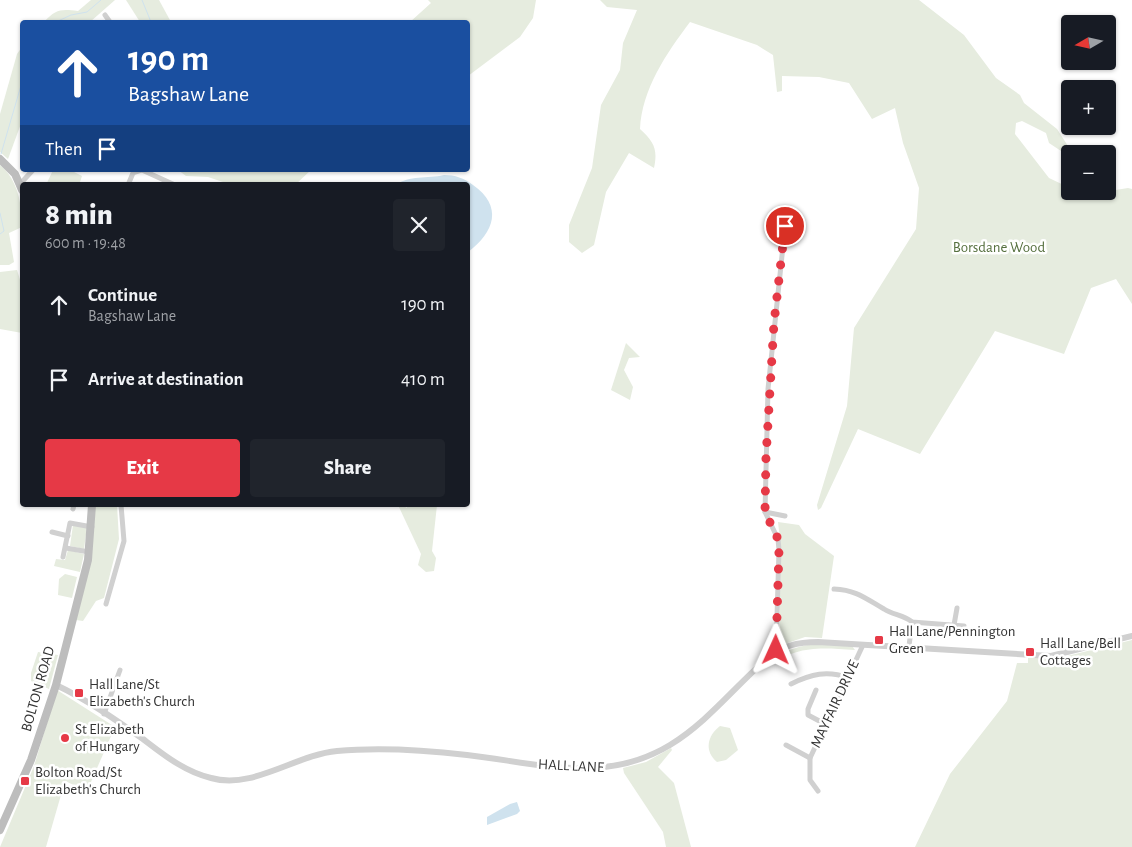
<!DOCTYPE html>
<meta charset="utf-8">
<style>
body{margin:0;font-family:"Alegreya Sans",sans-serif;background:#20242c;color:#f1f3f6;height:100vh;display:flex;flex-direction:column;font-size:19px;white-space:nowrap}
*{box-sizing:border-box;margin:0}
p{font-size:16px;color:#9ea1a6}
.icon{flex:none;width:28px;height:28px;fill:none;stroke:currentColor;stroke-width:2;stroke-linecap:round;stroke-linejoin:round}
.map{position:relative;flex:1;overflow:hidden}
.sheet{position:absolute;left:20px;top:182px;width:450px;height:325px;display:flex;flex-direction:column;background:#171b24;border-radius:5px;box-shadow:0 1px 4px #0004}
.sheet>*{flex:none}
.banner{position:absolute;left:20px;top:20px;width:450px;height:152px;border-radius:5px;box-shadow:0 1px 4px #0004;background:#1a4fa0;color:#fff;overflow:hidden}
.needle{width:32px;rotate:261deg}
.tools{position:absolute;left:1061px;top:15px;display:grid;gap:10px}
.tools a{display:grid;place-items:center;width:55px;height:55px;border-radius:5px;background:#171b24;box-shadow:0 1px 4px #0004;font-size:25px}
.pin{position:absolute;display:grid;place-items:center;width:42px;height:42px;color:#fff;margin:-21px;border:2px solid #fff;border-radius:50%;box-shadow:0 1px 5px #0007}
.me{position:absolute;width:55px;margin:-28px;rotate:1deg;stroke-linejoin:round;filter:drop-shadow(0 0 4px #0008)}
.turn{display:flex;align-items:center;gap:18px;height:105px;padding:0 25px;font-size:22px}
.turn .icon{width:65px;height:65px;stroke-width:2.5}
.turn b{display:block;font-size:35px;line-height:42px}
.then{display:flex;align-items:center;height:48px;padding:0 25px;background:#0003;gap:10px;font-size:19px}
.round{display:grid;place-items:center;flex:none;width:52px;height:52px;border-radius:5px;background:#20242c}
.head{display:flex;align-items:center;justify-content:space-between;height:85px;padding:0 25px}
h1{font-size:30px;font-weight:800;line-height:38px}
.primary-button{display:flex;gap:10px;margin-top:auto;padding:10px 25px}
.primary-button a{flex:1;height:58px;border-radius:5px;background:#e63946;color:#fff;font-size:20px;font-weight:800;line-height:58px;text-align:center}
.primary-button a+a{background:#20242c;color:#f1f3f6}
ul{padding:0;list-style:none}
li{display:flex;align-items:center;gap:15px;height:75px;padding:0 25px}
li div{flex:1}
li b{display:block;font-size:19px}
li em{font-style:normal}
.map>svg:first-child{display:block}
.green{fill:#e6ecdf}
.water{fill:#cfe2ee}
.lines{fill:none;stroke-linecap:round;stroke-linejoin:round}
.stream{stroke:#cfe2ee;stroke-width:1}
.minor{stroke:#d0d0d0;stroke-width:5}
.tertiary{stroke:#d0d0d0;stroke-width:6}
.secondary{stroke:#bdbdbd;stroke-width:8}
.route{stroke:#e63946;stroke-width:9;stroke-dasharray:0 16.2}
.poi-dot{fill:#e63946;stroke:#fff;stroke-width:2}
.labels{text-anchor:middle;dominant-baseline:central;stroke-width:5;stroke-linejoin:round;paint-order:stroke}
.park-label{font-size:15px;fill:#56703f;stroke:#fff}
.poi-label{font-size:15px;fill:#333;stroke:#fff;text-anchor:start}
.street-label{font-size:15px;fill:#333;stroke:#fff}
</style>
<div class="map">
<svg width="1132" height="847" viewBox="0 0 1132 847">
<rect width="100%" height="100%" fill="#fff"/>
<g class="green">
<path d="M 91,0 L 115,0 L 90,22 L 44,22 C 56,9 61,9 78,11 Z"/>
<path d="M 126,0 L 159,0 L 171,22 L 140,22 Z"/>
<path d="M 428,0 L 536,0 L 533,18 L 520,37 L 468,76 L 468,22 L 410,22 L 431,3 Z"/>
<path d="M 600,0 L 919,0 L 964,35 L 996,78 L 1020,95 L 1024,103 L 1057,129 L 1068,146 L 1061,151 L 1049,143 L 1046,133 L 1022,121 L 1016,123 L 1015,134 L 1049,178 L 1070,188 L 1070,191 L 1085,195 L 1128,188 L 1132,189 L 1132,304 L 1116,279 L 1091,288 L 1064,354 L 995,331 L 920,454 L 858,429 L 821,508 L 818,510 L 817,505 L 847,406 L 854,328 L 916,229 L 919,188 L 903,143 L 895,108 L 872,119 L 849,83 L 819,77 L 782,76 L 782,91 L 777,92 L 773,55 L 757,45 L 690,22 C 666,54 642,89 640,129 C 654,142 658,149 654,168 L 629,153 L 606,192 L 594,245 L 582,253 L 569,242 L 569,225 L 592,168 L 601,105 L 620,70 L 623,43 L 637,10 L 607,7 Z"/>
<path d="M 22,47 L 22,121 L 8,159 L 0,152 L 0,114 L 17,54 Z"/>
<path d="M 0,165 C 18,180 22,204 22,227 L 9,233 L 14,262 L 9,265 L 0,265 Z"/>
<path d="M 53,170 L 70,170 L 82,176 L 79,185 L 46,185 Z"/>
<path d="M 178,170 L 311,170 L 295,185 L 232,185 L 208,177 L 186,176 Z"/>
<path d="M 17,270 L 22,286 L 22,333 L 0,329 L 0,272 Z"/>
<path d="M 626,343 L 640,357 L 629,358 L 624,370 L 633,387 L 630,400 L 611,390 Z"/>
<path d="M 94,505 L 117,505 L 119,539 L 104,598 L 96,601 L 83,621 L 76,620 L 92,553 Z"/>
<path d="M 398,505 L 405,505 L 406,508 L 410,505 L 437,505 L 432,551 L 436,558 L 434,571 L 426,572 L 418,565 L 421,554 Z"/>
<path d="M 778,522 L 799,525 L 805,534 L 834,556 L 822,638 L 805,637 L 779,646 L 781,549 Z"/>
<path d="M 73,525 L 87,527 L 84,549 L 70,546 Z"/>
<path d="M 68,550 L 84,554 L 80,572 L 54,566 L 56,559 L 65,560 Z"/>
<path d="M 65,574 L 77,577 L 72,598 L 58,595 L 59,579 Z"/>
<path d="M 1132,640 L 1132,847 L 915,847 L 950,774 L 1007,701 L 1017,663 L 1028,663 L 1028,658 L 1059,658 Z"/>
<path d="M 814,644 L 852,646 L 855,650 C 815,647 798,646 764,668 L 761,665 C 779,653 793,647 814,644 Z"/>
<path d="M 38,652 L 58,655 L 49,689 L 31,681 L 31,673 Z"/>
<path d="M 57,690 L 115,727 L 87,791 L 65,781 L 46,847 L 0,847 L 34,766 Z"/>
<path d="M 720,726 L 730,728 L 738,750 L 726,760 L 717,762 C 704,751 707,736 720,726 Z"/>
<path d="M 671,748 L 672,750 L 658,767 L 674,783 L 691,847 L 666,847 L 663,832 L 624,773 L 623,768 L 646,762 Z"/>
</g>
<g class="water">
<path d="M 444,175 C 455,175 464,178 473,185 C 503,206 495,232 468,252 L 468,185 L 396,185 C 409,175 427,179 444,175 Z"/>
<path d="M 517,802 L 520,811 L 517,814 L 487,825 L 487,817 L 510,804 Z"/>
</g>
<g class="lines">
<g class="stream">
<path d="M 142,0 L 151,22"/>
<path d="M 56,22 L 71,15 L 87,12 L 101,0"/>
<path d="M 1,154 L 22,82"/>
<path d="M 0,213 L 4,231 L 0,234"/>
</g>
<g class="minor">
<path d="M 105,15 L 110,22"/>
<path d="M 142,170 L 175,185"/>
<path d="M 20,184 L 33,170"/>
<path d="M 128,185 L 133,173 L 142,170"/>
<path d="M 73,509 L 74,505"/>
<path d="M 765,512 L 785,516"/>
<path d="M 52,532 L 68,536"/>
<path d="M 66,548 L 89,552"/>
<path d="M 63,557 L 70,523 L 92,527"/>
<path d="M 834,589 C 856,590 865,598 884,609 C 893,615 904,615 912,622 L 964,626"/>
<path d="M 106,604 L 124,541 L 121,505"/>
<path d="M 954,625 L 957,608"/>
<path d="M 909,646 L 912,622"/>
<path d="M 776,650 L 779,550 L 778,539 L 765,512 L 768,389 L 785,227"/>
<path d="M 791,684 C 811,674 827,670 849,678"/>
<path d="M 816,690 L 808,709 L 808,715 L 825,724"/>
<path d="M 104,714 L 120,670"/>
<path d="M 786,745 L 810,758"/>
<path d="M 818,791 L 810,780 L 810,758 L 863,645"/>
</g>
<path class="tertiary" d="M 56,685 C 86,699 116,720 143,739 C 164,755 185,772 211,778 C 253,790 295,755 337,751 C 379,747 425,750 467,755 C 538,763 604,785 670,745 C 708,722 736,685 770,656 C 783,645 802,642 818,642 L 1051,656 L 1132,636"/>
<g class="secondary">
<path d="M 0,159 L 15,174 L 22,190"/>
<path d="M 0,830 L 31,760 L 56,685 L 88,560 L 92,505"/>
</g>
</g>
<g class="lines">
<path class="route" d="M 776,650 L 779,550 L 778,539 L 765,512 L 766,457 L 774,323 L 785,226"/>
</g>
<g class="poi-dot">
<rect x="874" y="635" width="10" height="10" rx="2.5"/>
<rect x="1025" y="647" width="10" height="10" rx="2.5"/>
<rect x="74" y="688" width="10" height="10" rx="2.5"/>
<circle cx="65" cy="738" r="5"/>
<rect x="20" y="776" width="10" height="10" rx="2.5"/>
</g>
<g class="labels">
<g class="park-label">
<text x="999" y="247">Borsdane Wood</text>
</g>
<g class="poi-label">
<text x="889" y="631">Hall Lane/Pennington<tspan x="889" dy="17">Green</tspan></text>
<text x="1040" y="643">Hall Lane/Bell<tspan x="1040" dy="17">Cottages</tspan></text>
<text x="89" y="684">Hall Lane/St<tspan x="89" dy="17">Elizabeth's Church</tspan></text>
<text x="75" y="729">St Elizabeth<tspan x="75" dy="17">of Hungary</tspan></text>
<text x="35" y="772">Bolton Road/St<tspan x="35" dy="17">Elizabeth's Church</tspan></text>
</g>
<g class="street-label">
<text transform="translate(38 689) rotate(-74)">BOLTON ROAD</text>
<text transform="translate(835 704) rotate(-65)">MAYFAIR DRIVE</text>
<text transform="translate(571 766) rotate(3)">HALL LANE</text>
</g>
</g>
</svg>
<div class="tools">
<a><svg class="needle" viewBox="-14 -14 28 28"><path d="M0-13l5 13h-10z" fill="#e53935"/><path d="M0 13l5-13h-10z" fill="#9ea1a6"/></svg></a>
<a>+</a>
<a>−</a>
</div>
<div class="pin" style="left:785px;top:226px;background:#d93025"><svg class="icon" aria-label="arrive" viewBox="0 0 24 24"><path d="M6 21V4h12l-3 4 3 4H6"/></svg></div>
<svg class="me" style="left:776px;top:650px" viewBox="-20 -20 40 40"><path d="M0-17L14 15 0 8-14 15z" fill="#e63946" stroke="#fff" stroke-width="4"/></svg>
<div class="banner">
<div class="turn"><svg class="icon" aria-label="ahead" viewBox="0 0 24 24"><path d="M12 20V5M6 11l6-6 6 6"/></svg><div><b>190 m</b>Bagshaw Lane</div></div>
<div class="then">Then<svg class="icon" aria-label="arrive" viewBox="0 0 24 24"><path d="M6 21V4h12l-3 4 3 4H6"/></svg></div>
</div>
<section class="sheet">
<div class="head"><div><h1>8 min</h1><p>600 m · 19:48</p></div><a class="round"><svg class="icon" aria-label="close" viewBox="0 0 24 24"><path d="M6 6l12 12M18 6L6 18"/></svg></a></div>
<ul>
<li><svg class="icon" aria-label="ahead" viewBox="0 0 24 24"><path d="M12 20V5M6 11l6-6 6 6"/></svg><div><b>Continue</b><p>Bagshaw Lane</p></div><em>190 m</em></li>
<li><svg class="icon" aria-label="arrive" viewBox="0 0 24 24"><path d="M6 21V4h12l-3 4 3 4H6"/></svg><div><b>Arrive at destination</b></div><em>410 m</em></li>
</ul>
<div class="primary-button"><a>Exit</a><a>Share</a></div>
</section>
</div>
